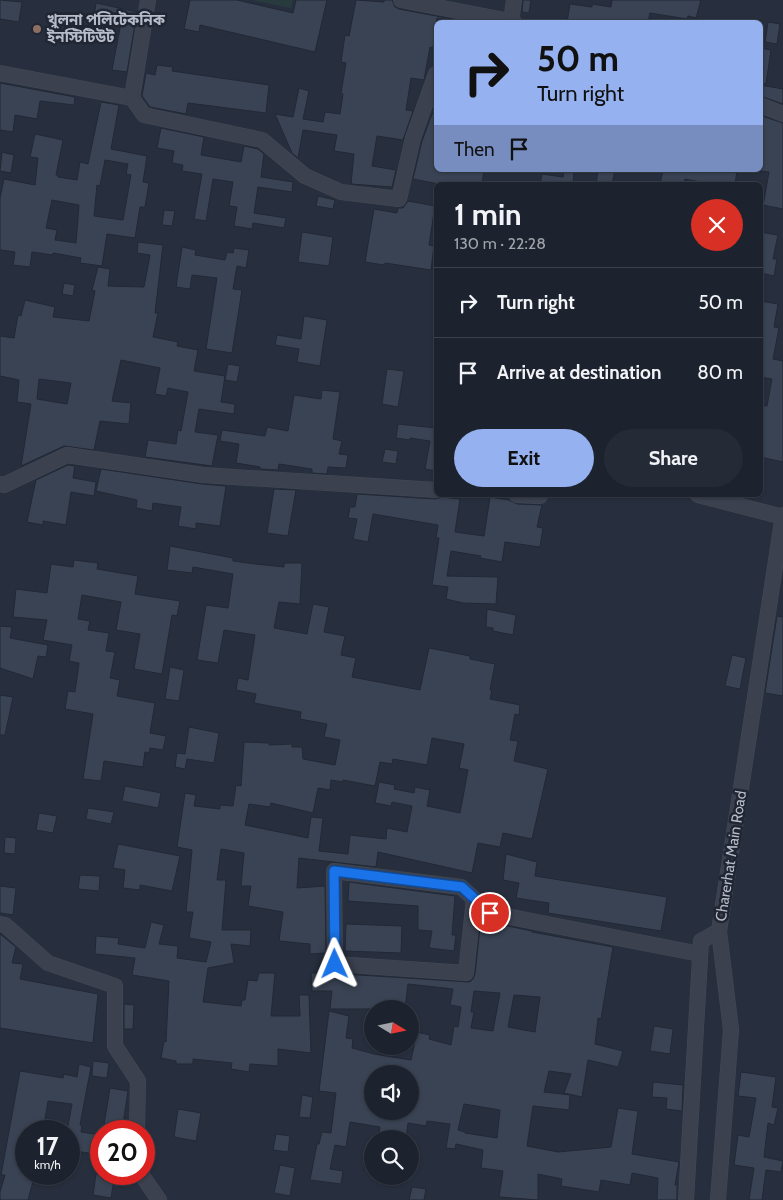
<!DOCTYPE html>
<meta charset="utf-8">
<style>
body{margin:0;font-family:Cabin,"Noto Sans Bengali",sans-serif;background:#252b36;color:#f1f3f6;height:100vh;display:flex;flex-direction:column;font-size:19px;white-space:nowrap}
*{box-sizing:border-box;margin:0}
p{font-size:16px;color:#a0a4aa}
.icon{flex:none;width:28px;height:28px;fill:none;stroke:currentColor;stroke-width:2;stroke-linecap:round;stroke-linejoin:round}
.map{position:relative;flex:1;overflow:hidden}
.sheet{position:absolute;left:434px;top:182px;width:329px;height:315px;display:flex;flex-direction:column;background:#1d232e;border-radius:8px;box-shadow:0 1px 4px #0004,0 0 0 1px #3b404a}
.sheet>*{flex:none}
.guide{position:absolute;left:434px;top:20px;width:329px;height:152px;border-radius:8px;box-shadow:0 1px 4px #0004,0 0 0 1px #3b404a;background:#95b1f0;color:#111;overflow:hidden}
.needle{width:32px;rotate:100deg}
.buttons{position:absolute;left:364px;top:1000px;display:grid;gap:10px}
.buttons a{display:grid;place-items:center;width:55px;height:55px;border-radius:50%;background:#1d232e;box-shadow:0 1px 4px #0004,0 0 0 1px #3b404a;font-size:25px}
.speed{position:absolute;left:15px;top:1120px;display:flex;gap:10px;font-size:25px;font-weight:700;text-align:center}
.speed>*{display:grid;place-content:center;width:65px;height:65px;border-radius:50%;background:#1d232e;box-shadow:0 1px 4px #0004,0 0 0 1px #3b404a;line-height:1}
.speed small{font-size:12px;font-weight:400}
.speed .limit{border:8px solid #d22;background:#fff;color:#111}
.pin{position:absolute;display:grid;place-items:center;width:42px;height:42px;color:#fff;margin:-21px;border:2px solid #fff;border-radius:50%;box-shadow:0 1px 5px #0007}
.me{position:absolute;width:55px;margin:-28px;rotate:359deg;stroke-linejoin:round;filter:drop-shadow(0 0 4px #0008)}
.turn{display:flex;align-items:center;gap:18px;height:105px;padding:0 20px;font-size:22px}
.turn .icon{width:65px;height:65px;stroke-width:2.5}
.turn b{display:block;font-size:35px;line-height:42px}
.then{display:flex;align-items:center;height:48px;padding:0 20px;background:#0003;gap:10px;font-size:19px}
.round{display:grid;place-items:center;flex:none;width:52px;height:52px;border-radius:26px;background:#252b36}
.head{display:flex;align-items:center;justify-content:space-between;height:85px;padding:0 20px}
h1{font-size:30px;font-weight:700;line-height:38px}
.primary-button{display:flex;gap:10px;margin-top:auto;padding:10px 20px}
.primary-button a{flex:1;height:58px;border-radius:30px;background:#95b1f0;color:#111;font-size:20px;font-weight:700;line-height:58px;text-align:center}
.primary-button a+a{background:#252b36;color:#f1f3f6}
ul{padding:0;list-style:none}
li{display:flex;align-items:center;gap:15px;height:70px;padding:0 20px;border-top:1px solid #3b404a}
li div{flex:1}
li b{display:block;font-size:19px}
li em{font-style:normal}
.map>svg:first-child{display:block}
.green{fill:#293a3f}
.building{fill:#394353;stroke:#222835;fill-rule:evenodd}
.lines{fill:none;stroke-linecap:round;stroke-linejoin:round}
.minor-casing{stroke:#444a57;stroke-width:16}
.minor{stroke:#3b414e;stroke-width:15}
.route-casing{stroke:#114b97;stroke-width:12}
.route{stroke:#1a73e8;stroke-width:9}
.education-dot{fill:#8d6e63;stroke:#202633;stroke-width:2}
.labels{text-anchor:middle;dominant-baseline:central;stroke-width:5;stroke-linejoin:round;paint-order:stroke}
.poi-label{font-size:15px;font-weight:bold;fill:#b7bcc8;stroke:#202633;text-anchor:start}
.street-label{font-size:15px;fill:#b7bcc8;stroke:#202633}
</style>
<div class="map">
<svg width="783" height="1200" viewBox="0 0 783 1200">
<rect width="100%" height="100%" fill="#272f3e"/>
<path class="green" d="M 252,0 L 293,0 L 291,8 Z"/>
<g class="building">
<path d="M 0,0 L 22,2 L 19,22 L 0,19 Z"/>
<path d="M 190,0 L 237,0 L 293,13 L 296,0 L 327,0 L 315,52 L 200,25 L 199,32 L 184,29 Z"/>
<path d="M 356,0 L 384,2 L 384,0 L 392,0 L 395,7 L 399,9 L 468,22 L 437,18 L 433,48 L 430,47 L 424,80 L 411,78 L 406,110 L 413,111 L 403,140 L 377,136 L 372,166 L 396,170 L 392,187 L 351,184 L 354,154 L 334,151 L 337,135 L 303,130 L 298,158 L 292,153 L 275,114 L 293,117 L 299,88 L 309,91 L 303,119 L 323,122 L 325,112 L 340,114 L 343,94 L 341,93 L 346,63 L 341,62 L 345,35 L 349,36 Z"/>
<path d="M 523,0 L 531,0 L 529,13 L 522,12 Z"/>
<path d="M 612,0 L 701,0 L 696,18 L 688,16 L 687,19 L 650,13 L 648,22 L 567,22 L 570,4 L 592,7 L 592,4 L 611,7 Z"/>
<path d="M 96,3 L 137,12 L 127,72 L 112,70 L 121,23 L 94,19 Z"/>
<path d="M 768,22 L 780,24 L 777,44 L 765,42 Z"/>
<path d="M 760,48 L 771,50 L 766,84 L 760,83 Z"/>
<path d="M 157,65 L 173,67 L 172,71 L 269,85 L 266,113 L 188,103 L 186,114 L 150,107 L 142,96 L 146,73 L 155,75 Z"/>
<path d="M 0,83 L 75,97 L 74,105 L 40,101 L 37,119 L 15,115 L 13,132 L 0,130 Z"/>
<path d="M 760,85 L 783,89 L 783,104 L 760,96 Z"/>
<path d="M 101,102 L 119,105 L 111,149 L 147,156 L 143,182 L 149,183 L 145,207 L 140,207 L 135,238 L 107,234 L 102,266 L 80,263 L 81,258 L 53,253 L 53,255 L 32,252 L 30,267 L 13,265 L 15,252 L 0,250 L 0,198 L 4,179 L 35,185 L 38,158 L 30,157 L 35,134 L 63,140 L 56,175 L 58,175 L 58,177 L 77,180 L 80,162 L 88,164 ZM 105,160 L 128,164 L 126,174 L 131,175 L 123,220 L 94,216 L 97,185 L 100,186 ZM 52,200 L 79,205 L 76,243 L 55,240 L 57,230 L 46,228 Z"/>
<path d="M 432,114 L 436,115 L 436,170 L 484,170 L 482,185 L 444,185 L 413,179 L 422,141 Z"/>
<path d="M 762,116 L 783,123 L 783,209 L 763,205 L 769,172 L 760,171 L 760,127 Z"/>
<path d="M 161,128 L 204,137 L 201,155 L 241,162 L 244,146 L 258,149 L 264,154 L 261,177 L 293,182 L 292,192 L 258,187 L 254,213 L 286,218 L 284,228 L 253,223 L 252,229 L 234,226 L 237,207 L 229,206 L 233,182 L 213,179 L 206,221 L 194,219 L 202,174 L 182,171 L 183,165 L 172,163 L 174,151 L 157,148 Z"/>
<path d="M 2,152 L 14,155 L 11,173 L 0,171 Z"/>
<path d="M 564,170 L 574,170 L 573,185 L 540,185 L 542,174 L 563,177 Z"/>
<path d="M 598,170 L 615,170 L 612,185 L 596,185 Z"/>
<path d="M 663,170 L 737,170 L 735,185 L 716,185 L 685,179 L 684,185 L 660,185 Z"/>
<path d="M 318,196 L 335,200 L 333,209 L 316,206 Z"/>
<path d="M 408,201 L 435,206 L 429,245 L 434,246 L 431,270 L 385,263 L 384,265 L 365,262 L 374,209 L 397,213 L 398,208 L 403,208 Z"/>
<path d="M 164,210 L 175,211 L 172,226 L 162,225 Z"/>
<path d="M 302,232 L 333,237 L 329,266 L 298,262 Z"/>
<path d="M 760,232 L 778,235 L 773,259 L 777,259 L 774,276 L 760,273 Z"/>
<path d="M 138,242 L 163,245 L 155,313 L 158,313 L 153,337 L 178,342 L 177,346 L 198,350 L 194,371 L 225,376 L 221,402 L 235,404 L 234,414 L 199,409 L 195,432 L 218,435 L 212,466 L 145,457 L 148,440 L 176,444 L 178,430 L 181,431 L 188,392 L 168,388 L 166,396 L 155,394 L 160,368 L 121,360 L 112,401 L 131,403 L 129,424 L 100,421 L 94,450 L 64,446 L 21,466 L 31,404 L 17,402 L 19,380 L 0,376 L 0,336 L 14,338 L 18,315 L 21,316 L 25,300 L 55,307 L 53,317 L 89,321 L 95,291 L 92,290 L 98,267 L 110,269 L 108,286 L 144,287 L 150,255 L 137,253 ZM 39,379 L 71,383 L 67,404 L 37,399 Z"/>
<path d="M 182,247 L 196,250 L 195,255 L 225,260 L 227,252 L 233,253 L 234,248 L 249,250 L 246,268 L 237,266 L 233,289 L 242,290 L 232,353 L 206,349 L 217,278 L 192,275 L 190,289 L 176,287 Z"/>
<path d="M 64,283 L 75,285 L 73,296 L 62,294 Z"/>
<path d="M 760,301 L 778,304 L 774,327 L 779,328 L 773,359 L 783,361 L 783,462 L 760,457 L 760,405 L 767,406 L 772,379 L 760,377 L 762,355 L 760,355 Z"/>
<path d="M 304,316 L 327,320 L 320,366 L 297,362 L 299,349 L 275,345 L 277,335 L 301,339 Z"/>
<path d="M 228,364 L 240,366 L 237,382 L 225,380 Z"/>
<path d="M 387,369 L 404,371 L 398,407 L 382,404 Z"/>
<path d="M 322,390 L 340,392 L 333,439 L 342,441 L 339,454 L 348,455 L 346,468 L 328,467 L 327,474 L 312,473 L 312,469 L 279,464 L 278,470 L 260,469 L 260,467 L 236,463 L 239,444 L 220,441 L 222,430 L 265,436 L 267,427 L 288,431 L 294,395 L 321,399 Z"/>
<path d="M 398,424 L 436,428 L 436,471 L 425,469 L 430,441 L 410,438 L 410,440 L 396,438 Z"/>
<path d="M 385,449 L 398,451 L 396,464 L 382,462 Z"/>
<path d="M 68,465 L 75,466 L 73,478 L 96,482 L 94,496 L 71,492 L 66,525 L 43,521 L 43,525 L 27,522 L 36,480 Z"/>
<path d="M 101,469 L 202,484 L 226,486 L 220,526 L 196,523 L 196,529 L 178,526 L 181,507 L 153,503 L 152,511 L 136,508 L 137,500 L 96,491 Z"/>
<path d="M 274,489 L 296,490 L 288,536 L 267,533 Z"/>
<path d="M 357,494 L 435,499 L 442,497 L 460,499 L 455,532 L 484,536 L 490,497 L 509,500 L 517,504 L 542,505 L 537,527 L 543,528 L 540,547 L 505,542 L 502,562 L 480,558 L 481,556 L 451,551 L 447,576 L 498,577 L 496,604 L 463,603 L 446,599 L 448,587 L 432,585 L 439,538 L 436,538 L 438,525 L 373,514 L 368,542 L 353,539 L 357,519 L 348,518 L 350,507 L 355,507 Z"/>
<path d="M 170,546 L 233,558 L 233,561 L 255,564 L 284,567 L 284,563 L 302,563 L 300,604 L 279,602 L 274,628 L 307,634 L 313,604 L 329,607 L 324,632 L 345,636 L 341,655 L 356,658 L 352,677 L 420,690 L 429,648 L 470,656 L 470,659 L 495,664 L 490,690 L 492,690 L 490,699 L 520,705 L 519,715 L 515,714 L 510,740 L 518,741 L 514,761 L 548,769 L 532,839 L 503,833 L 500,847 L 478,843 L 472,873 L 378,852 L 376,867 L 299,858 L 297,888 L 325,886 L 326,953 L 310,954 L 310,944 L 279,941 L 283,912 L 248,906 L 251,886 L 241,886 L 244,853 L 221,849 L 217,880 L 226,880 L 222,930 L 251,930 L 250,946 L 231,944 L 234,963 L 208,968 L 203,1002 L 241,1006 L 242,1000 L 245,1000 L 248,980 L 257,981 L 259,973 L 275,973 L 271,1016 L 300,1016 L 299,995 L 309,995 L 311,1053 L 278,1049 L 278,1066 L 250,1064 L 249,1072 L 231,1069 L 232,1063 L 193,1059 L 193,1064 L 176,1064 L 176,1061 L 161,1058 L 164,1041 L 166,1042 L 169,981 L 132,975 L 135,958 L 95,954 L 96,936 L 119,938 L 118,944 L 145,948 L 151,922 L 164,925 L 159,944 L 178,946 L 177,958 L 206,962 L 211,942 L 189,938 L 193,912 L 186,912 L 192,850 L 177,847 L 185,793 L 196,795 L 194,806 L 220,809 L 220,805 L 233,806 L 236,785 L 241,786 L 244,742 L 269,743 L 269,745 L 292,744 L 292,747 L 302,747 L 303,759 L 335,765 L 340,740 L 324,737 L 327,724 L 300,719 L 301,712 L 254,703 L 256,694 L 236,690 L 238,678 L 248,680 L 255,635 L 224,630 L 218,663 L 197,660 L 206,605 L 228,608 L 233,574 L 193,567 L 192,573 L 167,570 ZM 432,738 L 464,744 L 459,768 L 468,770 L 460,813 L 427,806 L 430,790 L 415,787 L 414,793 L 394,789 L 395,785 L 379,782 L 375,803 L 391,806 L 392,802 L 412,806 L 407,832 L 387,828 L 386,839 L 350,835 L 348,854 L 319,851 L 323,818 L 311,817 L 308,838 L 245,825 L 249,804 L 270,807 L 271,803 L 313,813 L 318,788 L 330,790 L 331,780 L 343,782 L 343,780 L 375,786 L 380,762 L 392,764 L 393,759 L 427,765 Z"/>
<path d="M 74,560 L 98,563 L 97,569 L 138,576 L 135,594 L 180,601 L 177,616 L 172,615 L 162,674 L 134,669 L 140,634 L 116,630 L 121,602 L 82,595 L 78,619 L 90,621 L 88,630 L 109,633 L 106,651 L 115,652 L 110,678 L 120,680 L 117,696 L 155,703 L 150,733 L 166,736 L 163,750 L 150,748 L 149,753 L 145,752 L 143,767 L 104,761 L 101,781 L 83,779 L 93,714 L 65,709 L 68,691 L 75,692 L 79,663 L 69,661 L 72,645 L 43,640 L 47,620 L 13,617 L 16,589 L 47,593 L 51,564 L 73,567 Z"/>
<path d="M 487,609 L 516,615 L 513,635 L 493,631 L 493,628 L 486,627 Z"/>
<path d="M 777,616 L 783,617 L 783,696 L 765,693 Z"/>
<path d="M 0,626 L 12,627 L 10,638 L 48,645 L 46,657 L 38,656 L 33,679 L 0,668 Z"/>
<path d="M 732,655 L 746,658 L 740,689 L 725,686 Z"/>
<path d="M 170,667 L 184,670 L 179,701 L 165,699 Z"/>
<path d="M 0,695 L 13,697 L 5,735 L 0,735 Z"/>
<path d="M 189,727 L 219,733 L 214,763 L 187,759 L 185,769 L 175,767 L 177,753 L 185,754 Z"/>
<path d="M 125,786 L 161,793 L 158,808 L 122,801 Z"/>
<path d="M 88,808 L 114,812 L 111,824 L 86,819 Z"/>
<path d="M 39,813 L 57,816 L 53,833 L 36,830 Z"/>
<path d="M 5,837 L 16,838 L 15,854 L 4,853 Z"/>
<path d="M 118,844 L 180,856 L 172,891 L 140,885 L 140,890 L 123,888 L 125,870 L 113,868 Z"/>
<path d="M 506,854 L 537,862 L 535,876 L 667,897 L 661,931 L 548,913 L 549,903 L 516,898 L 519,883 L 503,880 Z"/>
<path d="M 80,875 L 100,876 L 99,891 L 78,889 Z"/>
<path d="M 349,882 L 455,896 L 452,935 L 456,935 L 454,951 L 429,948 L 432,931 L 418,930 L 418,906 L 348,901 Z"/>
<path d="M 0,886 L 16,888 L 13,915 L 0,913 Z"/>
<path d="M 481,918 L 488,922 L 532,931 L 532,932 L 613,947 L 601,1019 L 598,1018 L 595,1044 L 623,1051 L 618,1067 L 588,1060 L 582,1097 L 564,1093 L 571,1074 L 549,1071 L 544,1092 L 570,1095 L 569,1110 L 533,1106 L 527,1146 L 558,1152 L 611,1147 L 618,1108 L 638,1111 L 632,1154 L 679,1162 L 675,1185 L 677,1185 L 677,1200 L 657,1200 L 658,1178 L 632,1173 L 630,1185 L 601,1180 L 599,1192 L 561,1186 L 562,1179 L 538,1174 L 538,1200 L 499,1197 L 503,1171 L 481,1168 L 483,1150 L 456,1144 L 455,1149 L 446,1148 L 450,1124 L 427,1121 L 426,1126 L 408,1123 L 406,1139 L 378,1139 L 380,1127 L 350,1122 L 346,1147 L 335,1145 L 330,1169 L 343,1171 L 341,1184 L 310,1180 L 317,1144 L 319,1144 L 322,1132 L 331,1133 L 336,1093 L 319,1091 L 329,1011 L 349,1016 L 346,1038 L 353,1039 L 352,1048 L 374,1054 L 411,1060 L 417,1032 L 430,1035 L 429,1039 L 451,1045 L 454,1026 L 458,1027 L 461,1007 L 450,1005 L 453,989 L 408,984 L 405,1009 L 330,1009 L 332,991 L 312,991 L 311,973 L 330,973 L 330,977 L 343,978 L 343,974 L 470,982 L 473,979 L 475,974 ZM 474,991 L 500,993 L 493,1031 L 471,1028 L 474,1012 L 471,1012 ZM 514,995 L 540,997 L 535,1032 L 508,1027 ZM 372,1074 L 410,1074 L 410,1111 L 372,1111 ZM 464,1104 L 500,1110 L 497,1138 L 465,1133 L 465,1132 L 458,1130 Z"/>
<path d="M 346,924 L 402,926 L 401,953 L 345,951 Z"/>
<path d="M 0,934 L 16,947 L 12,963 L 23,964 L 20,979 L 98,994 L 93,1043 L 0,1028 Z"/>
<path d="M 124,1004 L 134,1005 L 133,1029 L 124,1029 Z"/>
<path d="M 654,1026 L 673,1029 L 670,1054 L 650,1051 Z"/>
<path d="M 93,1061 L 109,1063 L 107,1078 L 92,1076 Z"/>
<path d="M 79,1064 L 91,1067 L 80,1125 L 82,1126 L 81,1132 L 101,1135 L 101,1155 L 69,1150 L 69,1131 L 67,1131 L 72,1104 L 48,1101 L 43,1131 L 26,1131 L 26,1174 L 35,1174 L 28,1200 L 0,1200 L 0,1192 L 5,1175 L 1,1175 L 20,1071 L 63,1078 L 64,1074 L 77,1077 Z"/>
<path d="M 741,1072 L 776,1077 L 772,1107 L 778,1108 L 774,1125 L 768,1123 L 764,1157 L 783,1161 L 781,1172 L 766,1170 L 762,1200 L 749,1200 L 754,1168 L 734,1165 L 738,1135 L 749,1137 L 756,1098 L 738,1096 Z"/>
<path d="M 653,1082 L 683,1085 L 682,1111 L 666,1109 L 667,1098 L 652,1097 Z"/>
<path d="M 110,1088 L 128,1091 L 122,1131 L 103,1131 Z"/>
<path d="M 302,1095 L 313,1097 L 310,1118 L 299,1117 Z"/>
<path d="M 178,1109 L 201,1113 L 196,1141 L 174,1137 Z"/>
<path d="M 276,1134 L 290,1136 L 288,1152 L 273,1150 Z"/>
<path d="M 280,1165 L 295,1168 L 290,1196 L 274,1193 Z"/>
<path d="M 96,1174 L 115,1174 L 111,1198 L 93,1195 Z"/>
<path d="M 412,1187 L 426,1189 L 424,1200 L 409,1200 Z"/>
</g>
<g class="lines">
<g class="minor-casing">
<g id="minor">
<path d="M 401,0 L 514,22"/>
<path d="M 511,22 L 514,0"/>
<path d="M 0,73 L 132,98 L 148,0"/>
<path d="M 132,98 L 144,115 L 262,140 L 305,176 L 341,192 L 399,199 L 413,138 L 436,74"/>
<path d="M 760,105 L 783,114"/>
<path d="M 0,484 L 4,485 L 67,455 L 203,475 L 436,490"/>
<path d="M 517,495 L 540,496 L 540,495"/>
<path d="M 698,495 L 783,517"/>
<path d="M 474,899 L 466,973 L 335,964 L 334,871 L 461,887 L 490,913 L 700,954"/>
<path d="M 0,924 L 5,925 L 48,963 L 115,986 L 115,1046 L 138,1081 L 137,1131"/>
<path d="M 141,1174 L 159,1200"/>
<path d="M 686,1200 L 701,941 L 719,931"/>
<path d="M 718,1200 L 731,1030 L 719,931 L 783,515"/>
</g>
</g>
<use href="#minor" class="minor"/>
</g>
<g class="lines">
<g class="route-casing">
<path id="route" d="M 335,964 L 334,871 L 462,887 L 490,913"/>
</g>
<use href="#route" class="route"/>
</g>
<circle class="education-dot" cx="37" cy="29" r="5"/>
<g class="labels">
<g class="poi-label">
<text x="47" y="20">খুলনা পলিটেকনিক<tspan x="47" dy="17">ইনস্টিটিউট</tspan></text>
</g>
<g class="street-label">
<text transform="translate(731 856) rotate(-81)">Charerhat Main Road</text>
</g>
</g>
</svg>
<div class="buttons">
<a><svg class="needle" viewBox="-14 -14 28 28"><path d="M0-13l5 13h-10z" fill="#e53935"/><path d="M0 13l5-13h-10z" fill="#a0a4aa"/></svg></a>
<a><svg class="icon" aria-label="sound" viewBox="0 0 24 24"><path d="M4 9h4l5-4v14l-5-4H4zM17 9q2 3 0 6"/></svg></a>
<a><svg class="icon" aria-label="search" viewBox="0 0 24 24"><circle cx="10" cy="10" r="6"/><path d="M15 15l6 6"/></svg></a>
</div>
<div class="speed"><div>17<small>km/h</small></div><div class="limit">20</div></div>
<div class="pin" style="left:490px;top:913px;background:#d93025"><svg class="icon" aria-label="arrive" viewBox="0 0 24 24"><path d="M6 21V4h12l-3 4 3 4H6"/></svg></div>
<svg class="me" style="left:335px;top:964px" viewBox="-20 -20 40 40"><path d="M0-17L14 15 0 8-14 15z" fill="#1a73e8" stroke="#fff" stroke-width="4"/></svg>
<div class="guide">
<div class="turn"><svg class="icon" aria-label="right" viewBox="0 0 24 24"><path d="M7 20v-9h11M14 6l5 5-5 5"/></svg><div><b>50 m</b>Turn right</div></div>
<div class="then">Then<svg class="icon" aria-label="arrive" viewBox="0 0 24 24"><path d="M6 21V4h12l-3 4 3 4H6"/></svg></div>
</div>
<section class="sheet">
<div class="head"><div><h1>1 min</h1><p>130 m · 22:28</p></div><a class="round" style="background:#d93025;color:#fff"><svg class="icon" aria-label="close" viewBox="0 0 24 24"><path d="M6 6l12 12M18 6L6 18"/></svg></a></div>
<ul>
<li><svg class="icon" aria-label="right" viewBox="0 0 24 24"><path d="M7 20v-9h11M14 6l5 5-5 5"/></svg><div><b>Turn right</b></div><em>50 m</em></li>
<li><svg class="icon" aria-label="arrive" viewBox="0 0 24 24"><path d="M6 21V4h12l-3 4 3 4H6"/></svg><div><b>Arrive at destination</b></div><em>80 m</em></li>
</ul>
<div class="primary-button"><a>Exit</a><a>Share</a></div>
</section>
</div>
